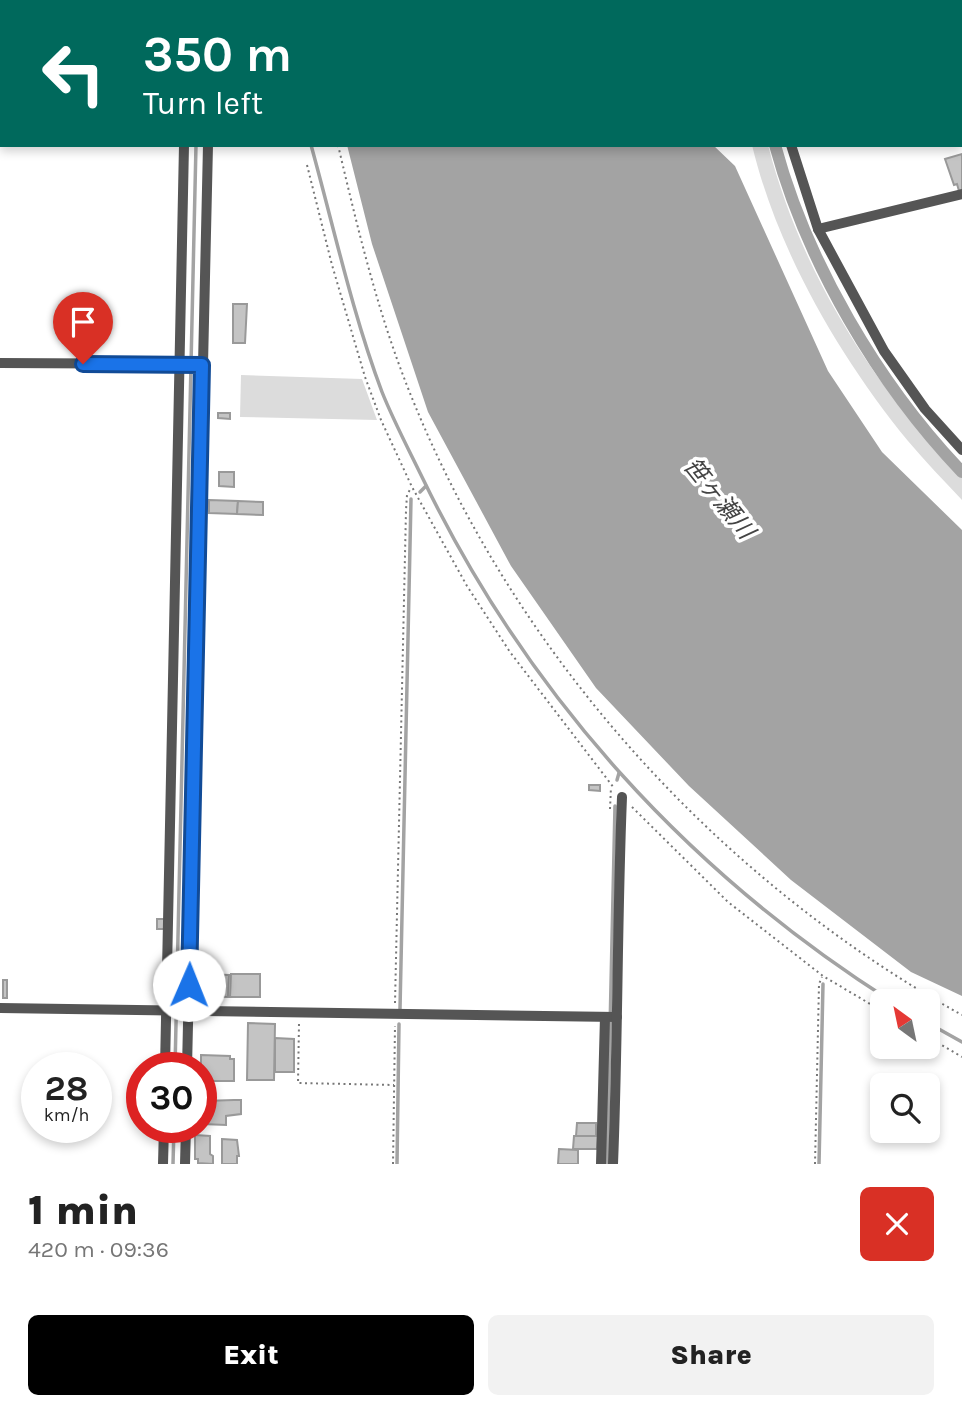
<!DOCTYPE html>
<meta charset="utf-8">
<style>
body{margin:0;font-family:Karla,"Noto Sans JP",sans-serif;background:#f2f2f2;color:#222;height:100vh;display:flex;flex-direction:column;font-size:26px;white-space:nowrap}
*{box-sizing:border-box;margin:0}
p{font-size:23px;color:#767676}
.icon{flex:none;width:38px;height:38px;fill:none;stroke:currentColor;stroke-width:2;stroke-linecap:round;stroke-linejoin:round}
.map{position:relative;height:1164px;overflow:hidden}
.panel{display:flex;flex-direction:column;background:#fff;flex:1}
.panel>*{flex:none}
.guide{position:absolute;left:0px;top:0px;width:962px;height:147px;box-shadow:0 4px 10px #0003;background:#00695c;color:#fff;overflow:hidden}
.needle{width:46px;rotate:327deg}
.buttons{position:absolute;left:870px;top:989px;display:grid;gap:14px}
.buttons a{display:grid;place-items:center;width:70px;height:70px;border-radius:10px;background:#fff;box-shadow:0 4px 10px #0003;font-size:35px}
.speed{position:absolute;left:21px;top:1052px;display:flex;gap:14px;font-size:35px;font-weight:700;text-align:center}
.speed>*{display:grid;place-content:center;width:91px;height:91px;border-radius:50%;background:#fff;box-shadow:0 4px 10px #0003;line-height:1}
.speed small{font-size:18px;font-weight:400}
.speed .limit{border:10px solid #d22;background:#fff;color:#111}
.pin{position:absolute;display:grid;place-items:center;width:60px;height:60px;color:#fff;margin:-72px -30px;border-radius:50% 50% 50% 0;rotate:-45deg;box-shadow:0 0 7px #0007}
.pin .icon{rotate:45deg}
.me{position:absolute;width:77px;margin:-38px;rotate:1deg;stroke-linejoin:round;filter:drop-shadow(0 0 5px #0008)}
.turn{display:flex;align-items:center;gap:24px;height:147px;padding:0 28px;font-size:32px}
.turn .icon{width:91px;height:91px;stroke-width:2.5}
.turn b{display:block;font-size:49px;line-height:60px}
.round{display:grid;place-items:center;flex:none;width:74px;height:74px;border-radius:10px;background:#f2f2f2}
.summary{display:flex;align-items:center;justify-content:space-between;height:119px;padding:0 28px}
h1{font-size:42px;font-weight:800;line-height:52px}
.primary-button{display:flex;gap:14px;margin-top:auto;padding:14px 28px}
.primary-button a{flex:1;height:80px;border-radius:10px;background:#000;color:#fff;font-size:28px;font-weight:800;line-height:80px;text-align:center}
.primary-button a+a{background:#f2f2f2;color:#222}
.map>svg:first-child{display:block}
.green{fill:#dcdcdc}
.water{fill:#a3a3a3}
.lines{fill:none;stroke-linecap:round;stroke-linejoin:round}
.stream{stroke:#a3a3a3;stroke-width:3.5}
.canal{stroke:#a3a3a3;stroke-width:12}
.building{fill:#c4c4c4;stroke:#999;stroke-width:2}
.path{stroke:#777;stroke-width:2;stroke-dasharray:2 3.5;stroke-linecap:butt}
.street{stroke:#555;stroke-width:10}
.route-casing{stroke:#114b97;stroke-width:18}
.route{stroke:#1a73e8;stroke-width:12}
.labels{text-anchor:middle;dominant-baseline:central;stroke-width:7;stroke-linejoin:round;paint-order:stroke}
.water-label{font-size:24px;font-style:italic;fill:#444;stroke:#fff}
</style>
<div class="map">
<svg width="962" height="1164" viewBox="0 0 962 1164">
<rect width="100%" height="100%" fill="#fff"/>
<g class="green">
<path d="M 758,0 L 920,0 L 913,2 Z"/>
<path d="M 752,145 L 768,145 C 800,270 872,386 962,477 L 962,500 C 944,481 925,461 908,441 C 840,358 777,250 752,145 Z"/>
<path d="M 241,375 L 362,379 L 377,420 L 240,417 Z"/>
</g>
<g class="water">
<rect x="304" y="0" width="324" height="2"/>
<path d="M 347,145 L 713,145 L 735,166 L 828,371 L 882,452 L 962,530 L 962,996 L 911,972 L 791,880 L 689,786 L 596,688 L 511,566 L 428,412 L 372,244 Z"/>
</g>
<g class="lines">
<g class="stream">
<path d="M 264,0 L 265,2"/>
<path d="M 641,0 L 642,2"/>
<path d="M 199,2 L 199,0"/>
<path d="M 311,145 C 334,228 352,312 382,392 C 394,422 409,450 423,479 C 528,696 688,872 891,1001"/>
<path d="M 420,492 L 426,486"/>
<path d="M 617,780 L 619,773"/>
<path d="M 400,1009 L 411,499"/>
<path d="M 928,1023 L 962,1042"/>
<path d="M 175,1068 L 196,145"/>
<path d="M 173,1164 L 174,1127"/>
<path d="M 397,1164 L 399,1024"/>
<path d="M 607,1164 L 615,806"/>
<path d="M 819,1164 L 823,984"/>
</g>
<g class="canal">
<path d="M 735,0 L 736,2"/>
<path d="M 775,145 C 807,263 878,384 962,472"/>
</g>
</g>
<g class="building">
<path d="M 962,154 L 962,190 L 959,191 L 957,184 L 954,185 L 945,159 Z"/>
<path d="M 233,304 L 247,304 L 245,343 L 233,343 Z"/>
<path d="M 218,413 L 230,413 L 230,419 L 218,418 Z"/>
<path d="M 219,472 L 234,472 L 234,487 L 219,486 Z"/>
<path d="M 209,500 L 238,501 L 237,514 L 209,513 Z"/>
<path d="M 238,501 L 263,502 L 263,515 L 237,514 Z"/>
<path d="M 589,785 L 600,785 L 600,791 L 589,790 Z"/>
<rect x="157" y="919" width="7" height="10"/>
<path d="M 200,974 L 229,975 L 228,997 L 200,996 Z"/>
<path d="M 231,974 L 260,974 L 260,997 L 230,997 Z"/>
<rect x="3" y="980" width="4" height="18"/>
<path d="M 248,1023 L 275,1024 L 274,1080 L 247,1080 Z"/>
<path d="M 275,1038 L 294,1039 L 294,1072 L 275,1072 Z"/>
<path d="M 201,1055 L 230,1056 L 230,1059 L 234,1059 L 234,1081 L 201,1081 Z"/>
<path d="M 234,1100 L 241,1100 L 241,1114 L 226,1116 L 226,1125 L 202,1124 L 204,1101 Z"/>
<path d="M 577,1123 L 596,1123 L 596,1136 L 576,1136 Z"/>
<path d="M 195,1135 L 210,1136 L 210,1154 L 213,1156 L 213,1164 L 198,1163 L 198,1159 L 195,1159 Z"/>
<path d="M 574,1136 L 598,1136 L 597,1149 L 573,1149 Z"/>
<path d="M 222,1139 L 237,1140 L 239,1156 L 237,1156 L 237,1164 L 222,1164 Z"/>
<path d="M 559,1149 L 578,1150 L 578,1164 L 558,1164 Z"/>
</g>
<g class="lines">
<g class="path">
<path d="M 289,0 L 290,2"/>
<path d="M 338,145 C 355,217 372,289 397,359 C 497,635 706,873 962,1015"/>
<path d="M 307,165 L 332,265 L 365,377 L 381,420 L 412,487 L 467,586 L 510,652 L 614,788"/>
<path d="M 632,807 L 728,902 L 823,976 L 882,1011"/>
<path d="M 610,809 L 611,787"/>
<path d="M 395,1003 L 406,510 L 407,495 L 411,488"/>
<path d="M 299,1024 L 298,1083 L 394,1085"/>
<path d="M 928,1037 L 962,1057"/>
<path d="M 393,1164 L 395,1026"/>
<path d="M 815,1164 L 819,984 L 822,977"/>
</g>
<g class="street">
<path d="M 210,0 L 210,2"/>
<path d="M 750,0 L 751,2"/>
<path d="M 187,2 L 187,0"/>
<path d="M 791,145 L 818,229 L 884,351 L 925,409 L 962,450"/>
<path d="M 818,229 L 962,194"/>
<path d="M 0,363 L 202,364"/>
<path d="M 0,1008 L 617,1017"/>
<path d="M 165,1068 L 184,145"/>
<path d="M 187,1068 L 208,145"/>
<path d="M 163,1164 L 164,1127"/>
<path d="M 185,1164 L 186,1127"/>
<path d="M 601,1164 L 605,1017"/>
<path d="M 613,1164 C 618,1041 617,919 622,797"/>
</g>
</g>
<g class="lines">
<g class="route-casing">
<path id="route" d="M 83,364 L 202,365 L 189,985"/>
</g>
<use href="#route" class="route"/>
</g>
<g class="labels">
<g class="water-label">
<text transform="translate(719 498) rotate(51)">笹ヶ瀬川</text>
</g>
</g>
</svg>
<div class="buttons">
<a><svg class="needle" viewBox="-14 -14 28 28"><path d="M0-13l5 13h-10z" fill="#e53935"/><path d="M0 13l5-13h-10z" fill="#767676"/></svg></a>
<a><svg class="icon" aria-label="search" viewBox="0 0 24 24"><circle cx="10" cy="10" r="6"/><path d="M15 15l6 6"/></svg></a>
</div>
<div class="speed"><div>28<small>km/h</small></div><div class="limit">30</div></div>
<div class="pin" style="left:83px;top:364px;background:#d93025"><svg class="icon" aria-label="arrive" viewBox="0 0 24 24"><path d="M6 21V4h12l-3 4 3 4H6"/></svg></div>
<svg class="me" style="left:189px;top:985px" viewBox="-20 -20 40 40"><circle r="19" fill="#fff"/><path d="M0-13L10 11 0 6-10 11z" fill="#1a73e8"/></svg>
<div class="guide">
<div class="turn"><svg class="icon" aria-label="left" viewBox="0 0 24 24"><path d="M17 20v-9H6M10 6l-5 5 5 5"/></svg><div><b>350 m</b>Turn left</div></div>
</div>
</div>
<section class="panel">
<div class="summary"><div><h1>1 min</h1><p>420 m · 09:36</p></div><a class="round" style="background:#d93025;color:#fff"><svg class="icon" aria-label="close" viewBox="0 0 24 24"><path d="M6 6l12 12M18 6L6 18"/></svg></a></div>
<div class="primary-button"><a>Exit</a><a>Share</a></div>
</section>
